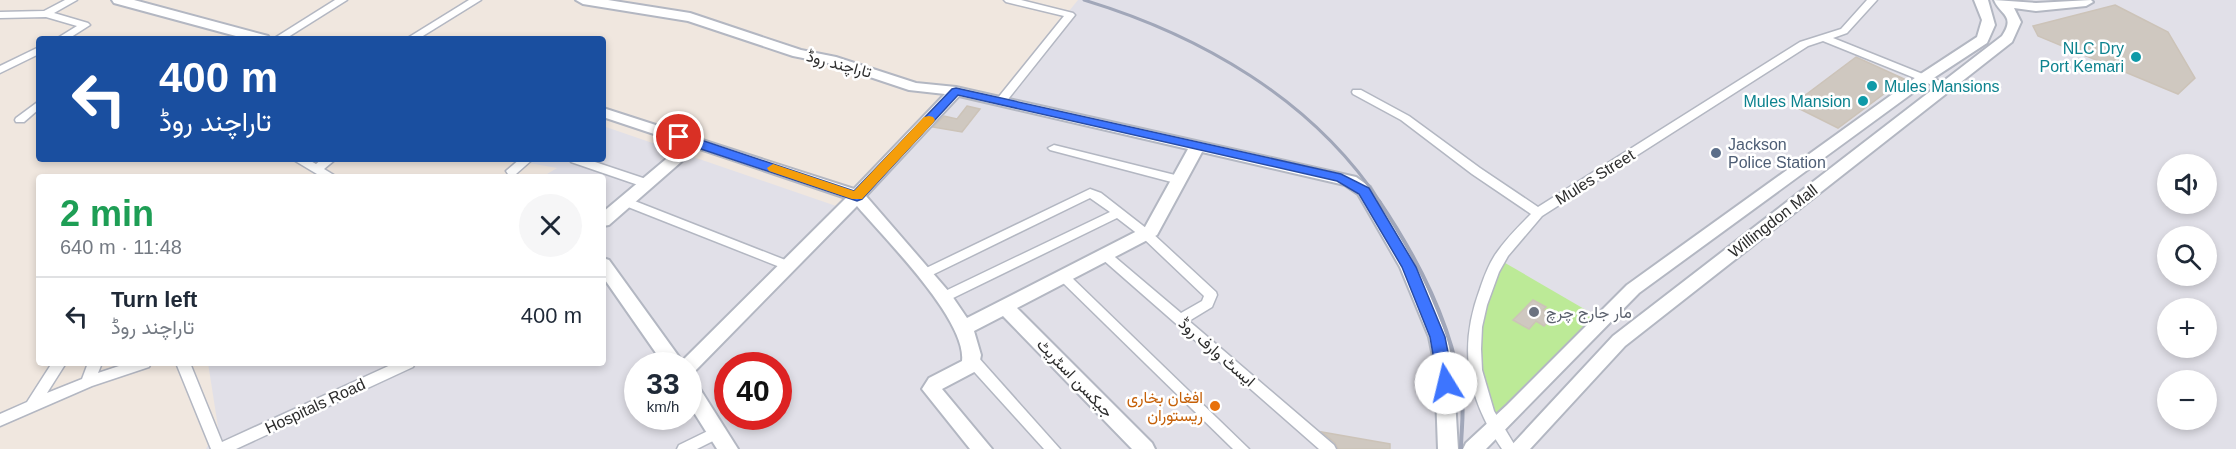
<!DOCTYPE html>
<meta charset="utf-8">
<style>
body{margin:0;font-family:Arial,Vazirmatn,sans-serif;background:#f6f6f7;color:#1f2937;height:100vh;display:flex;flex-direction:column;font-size:22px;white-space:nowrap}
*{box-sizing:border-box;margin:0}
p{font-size:20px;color:#747a83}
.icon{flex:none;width:33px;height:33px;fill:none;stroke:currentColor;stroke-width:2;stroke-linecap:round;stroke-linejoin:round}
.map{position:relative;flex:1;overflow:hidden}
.panel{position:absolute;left:36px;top:174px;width:570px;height:192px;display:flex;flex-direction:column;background:#fff;border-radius:6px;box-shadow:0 3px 9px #0003}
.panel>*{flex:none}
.guide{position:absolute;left:36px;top:36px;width:570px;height:126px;border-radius:6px;box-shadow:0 3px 9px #0003;background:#1a4fa0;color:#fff;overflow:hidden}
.fabs{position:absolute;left:2157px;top:154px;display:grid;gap:12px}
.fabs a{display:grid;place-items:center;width:60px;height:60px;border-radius:50%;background:#fff;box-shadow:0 3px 9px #0003;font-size:30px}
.speed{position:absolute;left:624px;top:352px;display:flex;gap:12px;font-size:30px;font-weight:700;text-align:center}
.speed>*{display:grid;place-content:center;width:78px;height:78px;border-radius:50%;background:#fff;box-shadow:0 3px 9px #0003;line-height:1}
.speed small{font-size:15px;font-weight:400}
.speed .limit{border:9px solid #d22;background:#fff;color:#111}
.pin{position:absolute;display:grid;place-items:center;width:51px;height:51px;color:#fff;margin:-26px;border:3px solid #fff;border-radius:50%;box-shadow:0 2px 6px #0007}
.me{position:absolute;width:66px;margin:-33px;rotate:351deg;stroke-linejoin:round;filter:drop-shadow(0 0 4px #0008)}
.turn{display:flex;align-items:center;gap:21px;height:126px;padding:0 24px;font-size:27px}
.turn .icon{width:78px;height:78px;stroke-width:2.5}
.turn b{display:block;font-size:42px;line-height:51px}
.round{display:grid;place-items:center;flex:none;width:63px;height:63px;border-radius:32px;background:#f6f6f7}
.summary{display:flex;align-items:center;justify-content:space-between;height:102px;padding:0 24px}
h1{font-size:36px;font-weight:800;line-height:45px;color:#1e9e55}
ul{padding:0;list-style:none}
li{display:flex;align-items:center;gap:18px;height:78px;padding:0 24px;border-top:2px solid #e0e1e3}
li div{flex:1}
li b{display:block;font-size:22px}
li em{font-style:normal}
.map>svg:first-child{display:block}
.industrial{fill:#e1e0e8;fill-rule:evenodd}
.green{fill:#bcea97}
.building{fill:#cfc8c0;stroke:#ccc3b8;stroke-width:1.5}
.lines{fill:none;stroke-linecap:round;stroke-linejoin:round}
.street-casing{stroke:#b3b7c2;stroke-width:3}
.secondary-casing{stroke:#b3b7c2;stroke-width:4}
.street{fill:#fff;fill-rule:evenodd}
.secondary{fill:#fff;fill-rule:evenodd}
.rail-far1{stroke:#a1a7b9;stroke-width:3}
.rail{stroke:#a1a7b9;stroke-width:4}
.route{fill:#3d75ff;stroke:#284ca6;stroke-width:1.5}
.slow{fill:#f59e0b}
.culture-dot{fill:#0f9aa8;stroke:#fff;stroke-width:2}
.service-dot{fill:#5c6f8a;stroke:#fff;stroke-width:2}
.worship-dot{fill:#6b7280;stroke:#fff;stroke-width:2}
.food-dot{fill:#e8710a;stroke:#fff;stroke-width:2}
.labels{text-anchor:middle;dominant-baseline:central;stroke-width:5;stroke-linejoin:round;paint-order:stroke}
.culture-label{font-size:16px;fill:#0d838f;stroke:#fff;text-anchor:end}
.street-label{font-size:16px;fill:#2d2d2d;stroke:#fff}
.service-label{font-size:16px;fill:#4e5e75;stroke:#fff;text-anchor:start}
.worship-label{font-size:16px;fill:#5b616d;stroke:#fff;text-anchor:start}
.food-label{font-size:16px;fill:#c56008;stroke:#fff;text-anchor:end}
</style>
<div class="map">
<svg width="2236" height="449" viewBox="0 0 2236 449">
<rect width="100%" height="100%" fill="#f0e7df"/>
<path class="industrial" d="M 1078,0 L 2236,0 L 2236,449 L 206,449 L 218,427 L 208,363 L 603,363 L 603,177 L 542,177 L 557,168 L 506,159 L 603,159 L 603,126 L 842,208 L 945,90 L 996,101 ZM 2168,165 L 2206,165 L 2206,204 L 2168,204 ZM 2168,237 L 2206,237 L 2206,276 L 2168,276 ZM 2168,309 L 2206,309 L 2206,348 L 2168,348 ZM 638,366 L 688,366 L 688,417 L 638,417 ZM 728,366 L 778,366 L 778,417 L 728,417 ZM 2168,381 L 2206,381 L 2206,420 L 2168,420 Z"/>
<path class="green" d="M 1500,260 L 1598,317 L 1496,427 L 1481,388 L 1475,335 Z"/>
<g class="building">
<path d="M 2115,5 L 2168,32 L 2195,78 L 2178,94 L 2038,36 L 2033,26 Z"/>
<path d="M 1856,57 L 1904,79 L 1838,128 L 1792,105 Z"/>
<path d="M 967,106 L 980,109 L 962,132 L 933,127 L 944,116 L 957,119 Z"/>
<path d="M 1533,300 L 1546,307 L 1543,310 L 1554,315 L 1544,326 L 1536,321 L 1529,329 L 1513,320 Z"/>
<path d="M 1322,432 L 1390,444 L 1390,449 L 1338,449 L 1335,443 Z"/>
</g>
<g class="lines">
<g class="street-casing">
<g id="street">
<path d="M 65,0 L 77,0 L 54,13 L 88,23 L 90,25 L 68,39 L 56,39 L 77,26 L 46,17 L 0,18 L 0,12 L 44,11 Z"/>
<path d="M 335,0 L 347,0 L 285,39 L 273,39 Z"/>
<path d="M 469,0 L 481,0 L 418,39 L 406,39 Z"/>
<path d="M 1004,0 L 1021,0 L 1073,13 L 1075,15 L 1005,103 L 997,103 L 996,101 L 997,99 L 1064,16 L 1006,2 Z"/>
<path d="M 1867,0 L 1877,0 L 1847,33 L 1833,38 L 1950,85 L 1951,87 L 1950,89 L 1942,89 L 1823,41 L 1808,46 L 1542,216 L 1508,256 L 1499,272 L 1487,305 L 1482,327 L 1481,349 L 1482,370 L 1494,411 L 1517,449 L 1502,449 C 1467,398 1458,348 1480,289 C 1484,277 1488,266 1495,255 C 1505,240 1518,227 1531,214 L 1472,174 L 1401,120 L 1353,94 L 1352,92 L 1353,90 L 1361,90 L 1409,116 L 1480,168 L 1538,207 L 1800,42 L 1841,29 Z"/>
<path d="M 39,47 L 39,54 L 0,73 L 0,66 Z"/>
<path d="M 39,101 L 39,109 L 24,122 L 16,122 L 15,120 L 16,118 Z"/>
<path d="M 1054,145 L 1183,177 L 1185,180 L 1179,184 L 1050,150 L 1048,148 Z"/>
<path d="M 292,159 L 307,159 L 316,164 L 322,159 L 336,159 L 324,169 L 337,177 L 322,177 Z"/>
<path d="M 520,159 L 533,159 L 516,174 L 508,174 L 506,171 Z"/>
<path d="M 569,159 L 586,159 L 652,181 L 654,184 L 648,188 L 644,187 L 571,162 Z"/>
<path d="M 1090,189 L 1101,193 L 1151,232 L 1216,292 L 1217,295 L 1212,307 L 1189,321 L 1334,445 L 1336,449 L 1319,449 L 1101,258 L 1099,255 L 1101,252 L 1109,252 L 1181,313 L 1202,301 L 1204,296 L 1143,238 L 1117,218 L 949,300 L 939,300 L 938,297 L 939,294 L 1110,212 L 1090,198 L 928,277 L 920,277 L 918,274 L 920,271 Z"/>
<path d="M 627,198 L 793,263 L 795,266 L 793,269 L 785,269 L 623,205 L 621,202 L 623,199 Z"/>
<path d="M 1064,273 L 1068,274 L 1249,449 L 1233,449 L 1060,280 L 1058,277 Z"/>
<path d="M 973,356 L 978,357 L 1060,449 L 1044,449 L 968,365 L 966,361 L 968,357 Z"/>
<path d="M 52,363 L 66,363 L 47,393 L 82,379 L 88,363 L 102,363 L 98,373 L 128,363 L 151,363 L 149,367 L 92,386 L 0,426 L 0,414 L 27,402 Z"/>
<path d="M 176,363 L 190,363 L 222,442 L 395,363 L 415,363 L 413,367 L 236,449 L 211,449 Z"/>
<path d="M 718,426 L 723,428 L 725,432 L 723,436 L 697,449 L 677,449 L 679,445 Z"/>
</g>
</g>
<g class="secondary-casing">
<g id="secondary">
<path d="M 112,0 L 134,0 L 268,36 L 270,39 L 247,39 L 114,3 Z"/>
<path d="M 576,0 L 608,0 L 690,13 L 801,50 L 836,57 L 916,83 L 956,87 L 1356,177 L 1370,187 L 1418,267 L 1447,337 L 1453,366 L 1458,449 L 1438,449 L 1435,366 L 1429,337 L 1400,267 L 1358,194 L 1345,185 L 1202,152 L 1157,235 L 1017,308 L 1152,443 L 1155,449 L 1132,449 L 1003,316 L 974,331 L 981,355 L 978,370 L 942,389 L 992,449 L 970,449 L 922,389 L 929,378 L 962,361 C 967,320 884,238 857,206 L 695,371 L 688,373 L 688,366 L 665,366 L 603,277 L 603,258 L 609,260 L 682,361 L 846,198 L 697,148 L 609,225 L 603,226 L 603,212 L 684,144 L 603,117 L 603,108 L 854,189 L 945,94 L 909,90 L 828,63 L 793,56 L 688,21 L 583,4 ZM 959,96 L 1188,149 L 1145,227 L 967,318 L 950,293 L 866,196 Z"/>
<path d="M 1974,0 L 1988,0 L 1995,25 L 1987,43 L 1929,81 L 1639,293 L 1486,449 L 1463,449 L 1466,443 L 1507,405 L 1627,285 L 1919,75 L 1977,37 L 1982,20 Z"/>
<path d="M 1994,0 L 2036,3 L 2091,0 L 2093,2 L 2086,6 L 2036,11 L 2014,8 L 2021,22 L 2012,42 L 1625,346 L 1530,449 L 1508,449 L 1613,336 L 2002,36 C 2016,15 2000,15 1994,0 Z"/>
<path d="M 688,379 L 695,381 L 738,449 L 717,449 L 688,403 Z"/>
</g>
</g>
<use href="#street" class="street"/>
<use href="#secondary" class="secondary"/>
<path class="rail-far1" d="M 1084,0 C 1200,35 1312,99 1380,202"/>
<path class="rail" d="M 1379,201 C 1418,259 1454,328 1462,398 C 1464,415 1461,432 1461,449"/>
</g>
<path class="route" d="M 956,88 L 1341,174 L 1369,188 L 1416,267 L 1445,337 L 1454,383 L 1451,387 L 1440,387 L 1438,383 L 1430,337 L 1402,267 L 1359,194 L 1337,181 L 958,95 L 862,199 L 857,201 L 674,140 L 672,137 L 674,134 L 683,134 L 854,191 L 952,89 Z"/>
<path class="slow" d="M 929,116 L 933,117 L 935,120 L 933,123 L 862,199 L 852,199 L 769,171 L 767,168 L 773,164 L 854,191 L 924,117 Z"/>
<g class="culture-dot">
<circle cx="2136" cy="57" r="6"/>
<circle cx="1872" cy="86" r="6"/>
<circle cx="1863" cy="101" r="6"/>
</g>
<circle class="service-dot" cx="1716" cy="153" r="6"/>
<circle class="worship-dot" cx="1534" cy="312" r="6"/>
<circle class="food-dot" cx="1215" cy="406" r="6"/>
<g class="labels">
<g class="culture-label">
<text x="2124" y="48">NLC Dry<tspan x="2124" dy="18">Port Kemari</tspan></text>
<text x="1884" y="86" text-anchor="start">Mules Mansions</text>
<text x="1851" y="101">Mules Mansion</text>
</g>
<g class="street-label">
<text transform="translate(839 64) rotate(15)">تاراچند روڈ</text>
<text transform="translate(1595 177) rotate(-32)">Mules Street</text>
<text transform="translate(1773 221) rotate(-38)">Willingdon Mall</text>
<text transform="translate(1217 352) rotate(41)">ایسٹ وارف روڈ</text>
<text transform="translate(1075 378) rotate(46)">جیکسن اسٹریٹ</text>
<text transform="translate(315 406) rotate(-25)">Hospitals Road</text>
</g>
<g class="service-label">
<text x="1728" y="144">Jackson<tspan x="1728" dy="18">Police Station</tspan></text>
</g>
<g class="worship-label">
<text x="1546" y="312">مار جارج چرچ</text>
</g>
<g class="food-label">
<text x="1203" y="397">افغان بخاری<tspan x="1203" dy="18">ریستوران</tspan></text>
</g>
</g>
</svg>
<div class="fabs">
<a><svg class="icon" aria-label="sound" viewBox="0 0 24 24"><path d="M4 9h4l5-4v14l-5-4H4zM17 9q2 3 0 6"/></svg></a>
<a><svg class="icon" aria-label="search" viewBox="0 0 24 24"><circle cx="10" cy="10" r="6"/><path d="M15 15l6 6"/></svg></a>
<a>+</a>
<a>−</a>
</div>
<div class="speed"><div>33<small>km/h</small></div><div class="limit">40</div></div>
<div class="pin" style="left:679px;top:137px;background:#d93025"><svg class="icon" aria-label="arrive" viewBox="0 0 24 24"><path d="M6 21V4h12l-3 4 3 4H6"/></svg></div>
<svg class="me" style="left:1446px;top:383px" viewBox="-20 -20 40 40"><circle r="19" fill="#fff"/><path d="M0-13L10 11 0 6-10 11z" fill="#3d75ff"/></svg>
<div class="guide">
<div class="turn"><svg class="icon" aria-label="left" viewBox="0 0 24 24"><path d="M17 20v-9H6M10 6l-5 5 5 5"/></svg><div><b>400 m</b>تاراچند روڈ</div></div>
</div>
<section class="panel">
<div class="summary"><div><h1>2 min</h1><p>640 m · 11:48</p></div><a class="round"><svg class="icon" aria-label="close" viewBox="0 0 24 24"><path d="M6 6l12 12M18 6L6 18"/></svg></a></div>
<ul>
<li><svg class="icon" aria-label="left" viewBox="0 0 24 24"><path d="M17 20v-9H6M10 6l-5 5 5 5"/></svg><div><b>Turn left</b><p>تاراچند روڈ</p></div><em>400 m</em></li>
</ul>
</section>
</div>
